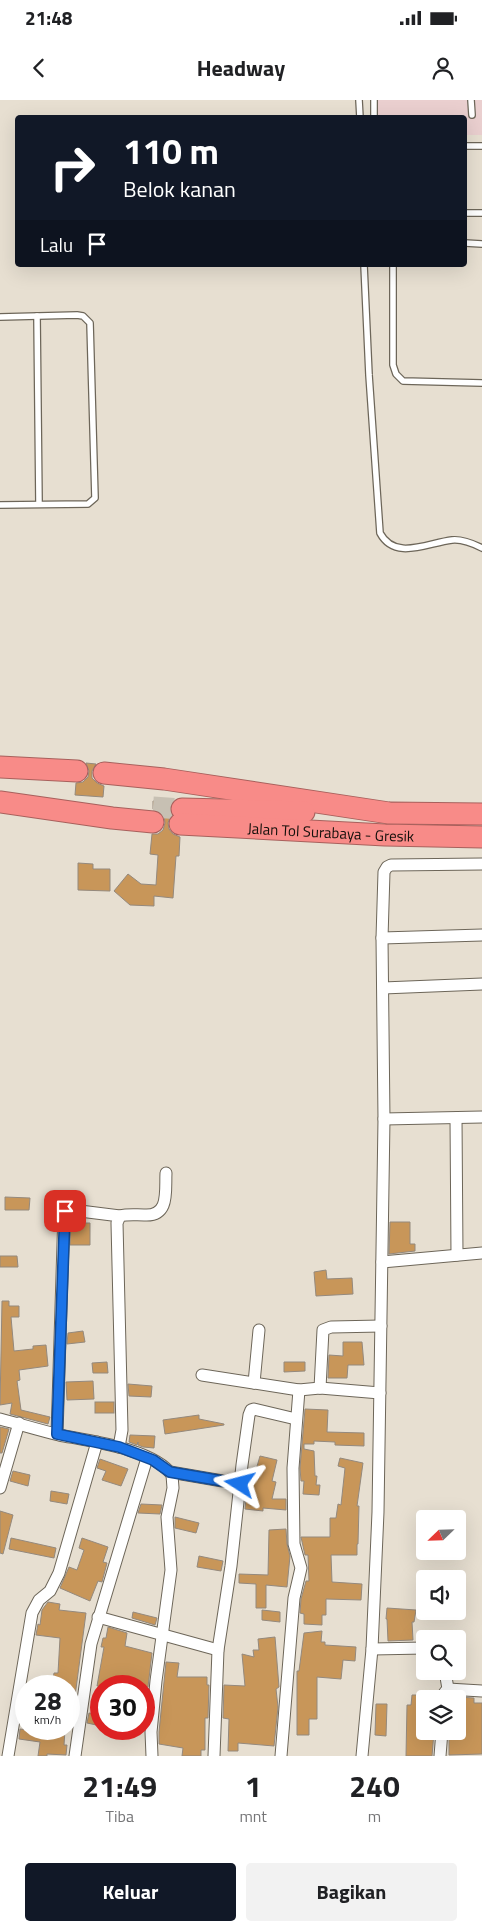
<!DOCTYPE html>
<html lang="id">
<style>
body{margin:0;font-family:"Titillium Web",sans-serif;background:#f2f2f2;color:#202124;height:100vh;display:flex;flex-direction:column;font-size:19px;white-space:nowrap}
*{box-sizing:border-box;margin:0}
p{font-size:16px;color:#757577}
.icon{flex:none;width:28px;height:28px;fill:none;stroke:currentColor;stroke-width:2;stroke-linecap:round;stroke-linejoin:round}
.map{position:relative;height:1656px;overflow:hidden}
.sheet{display:flex;flex-direction:column;background:#fff;flex:1}
.sheet>*{flex:none}
.hud{position:absolute;left:15px;top:15px;width:452px;height:152px;border-radius:5px;box-shadow:0 5px 20px #0002;background:#111827;color:#fff;overflow:hidden}
.needle{width:32px;rotate:247deg}
.controls{position:absolute;left:416px;top:1410px;display:grid;gap:10px}
.controls a{display:grid;place-items:center;width:50px;height:50px;border-radius:5px;background:#fff;box-shadow:0 5px 20px #0002;font-size:25px}
.speed{position:absolute;left:15px;top:1575px;display:flex;gap:10px;font-size:25px;font-weight:700;text-align:center}
.speed>*{display:grid;place-content:center;width:65px;height:65px;border-radius:50%;background:#fff;box-shadow:0 5px 20px #0002;line-height:1}
.speed small{font-size:12px;font-weight:400}
.speed .limit{border:8px solid #d22;background:#fff;color:#111}
.pin{position:absolute;display:grid;place-items:center;width:42px;height:42px;color:#fff;margin:-21px;border-radius:10px;box-shadow:0 2px 8px #0006}
.me{position:absolute;width:55px;margin:-28px;rotate:279deg;stroke-linejoin:round;filter:drop-shadow(0 0 4px #0008)}
.turn{display:flex;align-items:center;gap:18px;height:105px;padding:0 25px;font-size:22px}
.turn .icon{width:65px;height:65px;stroke-width:2.5}
.turn b{display:block;font-size:35px;line-height:42px}
.then{display:flex;align-items:center;height:48px;padding:0 25px;background:#0003;gap:10px;font-size:19px}
.eta{display:flex;justify-content:space-evenly;align-items:center;height:85px;text-align:center}
.eta b{font-size:30px;font-weight:700;line-height:35px}
.primary-button{display:flex;gap:10px;margin-top:auto;padding:10px 25px}
.primary-button a{flex:1;height:58px;border-radius:5px;background:#111827;color:#fff;font-size:20px;font-weight:700;line-height:58px;text-align:center}
.primary-button a+a{background:#f2f2f2;color:#202124}
.status{display:flex;justify-content:space-between;align-items:center;height:35px;padding:0 25px;background:#fff;direction:ltr}
.status svg{height:14px;fill:currentColor}
header{display:flex;justify-content:space-between;align-items:center;height:65px;padding:0 25px;background:#fff;font-size:22px;font-weight:700}
.map>svg:first-child{display:block}
.industrial{fill:#eacfcf}
.building{fill:#c89659;stroke:#94897d}
.lines{fill:none;stroke-linecap:round;stroke-linejoin:round}
.highway-tunnel{stroke:#c7c0b3;stroke-width:21;stroke-dasharray:21 11;stroke-linecap:butt}
.lane-casing{stroke:#6d6659;stroke-width:8}
.street-casing{stroke:#6d6659;stroke-width:13}
.highway-casing{stroke:#a8605c;stroke-width:23}
.lane{stroke:#fff;stroke-width:5.5}
.street{stroke:#fff;stroke-width:11}
.highway{stroke:#f88b88;stroke-width:21}
.route-casing{stroke:#114b97;stroke-width:12}
.route{stroke:#1a73e8;stroke-width:9}
.labels{text-anchor:middle;dominant-baseline:central;stroke-width:4;stroke-linejoin:round;paint-order:stroke}
.street-label{font-size:15px;fill:#120f0a;stroke:#fff}
</style>
<div class="status"><b>21:48</b><svg viewBox="0 0 49 12"><path d="M0 12V9h3v3zM5 12V6h3v6zM10 12V3h3v9zM15 12V0h3v12zM26 1h20v11H26zM47 4h2v5h-2z"/></svg></div>
<header><svg class="icon" aria-label="back" viewBox="0 0 24 24"><path d="M15 5l-7 7 7 7"/></svg>Headway<svg class="icon" aria-label="person" viewBox="0 0 24 24"><circle cx="12" cy="8" r="4"/><path d="M4 21q1-7 8-7t8 7"/></svg></header>
<div class="map">
<svg width="482" height="1656" viewBox="0 0 482 1656">
<rect width="100%" height="100%" fill="#e7dfd1"/>
<path class="industrial" d="M 373,0 L 482,0 L 482,35 L 465,35 L 465,18 L 372,17 Z"/>
<g class="building">
<path d="M 86,663 L 96,664 L 92,671 L 92,678 L 97,683 L 104,686 L 103,697 L 75,695 L 76,683 L 83,682 L 88,677 L 89,671 Z"/>
<path d="M 153,701 L 172,702 L 170,708 L 171,715 L 168,723 L 169,729 L 173,734 L 180,737 L 179,756 L 176,756 L 173,798 L 154,796 L 154,806 L 130,805 L 114,791 L 128,774 L 141,784 L 156,785 L 158,755 L 150,754 L 152,734 L 158,734 L 163,730 L 165,723 L 164,716 L 161,712 L 153,709 Z"/>
<path d="M 78,763 L 93,764 L 93,769 L 110,769 L 110,791 L 78,790 Z"/>
<path d="M 5,1097 L 30,1098 L 29,1110 L 5,1110 Z"/>
<path d="M 390,1122 L 410,1122 L 410,1144 L 415,1144 L 415,1151 L 389,1154 Z"/>
<path d="M 71,1123 L 90,1123 L 90,1145 L 70,1145 Z"/>
<path d="M 0,1156 L 17,1156 L 18,1167 L 0,1167 Z"/>
<path d="M 326,1170 L 327,1179 L 352,1178 L 353,1194 L 316,1196 L 314,1172 Z"/>
<path d="M 2,1201 L 9,1201 L 9,1206 L 19,1206 L 19,1217 L 11,1217 L 14,1251 L 33,1249 L 33,1246 L 46,1245 L 48,1266 L 19,1270 L 20,1280 L 17,1281 L 21,1310 L 50,1317 L 48,1324 L 10,1314 L 12,1303 L 0,1305 Z"/>
<path d="M 83,1231 L 85,1242 L 67,1244 L 68,1233 Z"/>
<path d="M 343,1242 L 362,1242 L 364,1265 L 348,1265 L 347,1278 L 328,1278 L 329,1255 L 343,1256 Z"/>
<path d="M 107,1262 L 108,1273 L 93,1273 L 92,1263 Z"/>
<path d="M 284,1262 L 305,1262 L 305,1271 L 284,1272 Z"/>
<path d="M 93,1281 L 94,1299 L 67,1300 L 66,1282 Z"/>
<path d="M 128,1284 L 152,1286 L 151,1297 L 129,1296 Z"/>
<rect x="95" y="1302" width="19" height="11"/>
<path d="M 305,1309 L 328,1310 L 327,1332 L 364,1333 L 364,1346 L 335,1345 L 335,1342 L 314,1341 L 314,1344 L 304,1344 L 304,1349 L 314,1351 L 315,1376 L 317,1376 L 316,1385 L 320,1385 L 319,1395 L 303,1394 L 304,1381 L 301,1381 L 300,1368 Z"/>
<path d="M 199,1315 L 199,1319 L 224,1324 L 224,1325 L 165,1334 L 163,1320 Z"/>
<path d="M 0,1327 L 9,1329 L 2,1353 L 0,1353 Z"/>
<path d="M 130,1335 L 155,1336 L 154,1348 L 143,1347 L 138,1345 L 138,1342 L 137,1345 L 129,1342 Z"/>
<path d="M 260,1356 L 277,1360 L 272,1381 L 276,1382 L 272,1399 L 286,1399 L 286,1410 L 263,1408 L 263,1411 L 245,1409 L 248,1375 L 254,1377 Z"/>
<path d="M 340,1358 L 363,1363 L 357,1406 L 359,1406 L 358,1444 L 357,1444 L 357,1455 L 331,1455 L 332,1482 L 362,1484 L 361,1500 L 326,1499 L 326,1515 L 322,1515 L 322,1525 L 304,1524 L 304,1514 L 300,1513 L 301,1499 L 306,1481 L 309,1481 L 308,1455 L 305,1455 L 301,1437 L 330,1437 L 330,1418 L 336,1418 L 338,1404 L 341,1405 L 345,1368 L 338,1366 Z"/>
<path d="M 100,1359 L 128,1369 L 121,1386 L 102,1380 L 106,1371 L 97,1368 Z"/>
<path d="M 13,1371 L 30,1375 L 28,1386 L 10,1381 Z"/>
<path d="M 51,1391 L 69,1394 L 67,1404 L 50,1401 Z"/>
<path d="M 141,1404 L 162,1405 L 160,1414 L 138,1413 Z"/>
<path d="M 0,1411 L 13,1415 L 3,1454 L 0,1453 Z"/>
<path d="M 175,1417 L 199,1423 L 196,1433 L 175,1428 Z"/>
<path d="M 286,1429 L 287,1444 L 290,1456 L 287,1487 L 266,1485 L 266,1508 L 256,1508 L 256,1484 L 239,1483 L 239,1474 L 268,1475 L 269,1430 Z"/>
<path d="M 11,1438 L 56,1448 L 54,1458 L 9,1449 Z"/>
<path d="M 82,1438 L 108,1447 L 103,1462 L 107,1463 L 102,1482 L 98,1481 L 90,1501 L 60,1488 L 69,1467 L 77,1470 L 84,1450 L 79,1448 Z"/>
<path d="M 199,1456 L 223,1461 L 221,1471 L 197,1467 Z"/>
<path d="M 48,1502 L 60,1504 L 59,1510 L 86,1513 L 74,1604 L 69,1604 L 69,1586 L 52,1586 L 54,1573 L 58,1573 L 60,1538 L 36,1535 L 38,1524 L 40,1525 L 42,1510 Z"/>
<path d="M 387,1508 L 416,1510 L 414,1522 L 412,1522 L 413,1540 L 388,1541 L 387,1519 L 386,1519 Z"/>
<path d="M 262,1510 L 280,1512 L 280,1522 L 262,1520 Z"/>
<path d="M 133,1512 L 157,1518 L 155,1525 L 132,1518 Z"/>
<path d="M 108,1527 L 127,1533 L 125,1546 L 152,1553 L 148,1587 L 118,1580 L 117,1586 L 97,1586 L 104,1547 L 101,1547 L 103,1538 L 106,1538 Z"/>
<path d="M 322,1531 L 321,1542 L 325,1542 L 325,1545 L 356,1547 L 355,1561 L 343,1560 L 341,1579 L 317,1577 L 317,1619 L 309,1619 L 309,1635 L 297,1635 L 297,1571 L 299,1571 L 304,1533 Z"/>
<path d="M 275,1537 L 279,1587 L 276,1589 L 278,1607 L 274,1646 L 238,1643 L 238,1651 L 228,1651 L 229,1619 L 223,1618 L 224,1585 L 245,1586 L 242,1554 L 254,1557 L 253,1550 L 259,1550 L 258,1539 Z"/>
<path d="M 166,1562 L 179,1563 L 177,1577 L 207,1577 L 207,1585 L 209,1585 L 208,1618 L 205,1618 L 205,1650 L 201,1650 L 201,1656 L 182,1656 L 183,1648 L 159,1644 L 159,1632 Z"/>
<path d="M 412,1595 L 425,1595 L 425,1631 L 434,1632 L 432,1656 L 406,1656 L 407,1605 L 411,1605 Z"/>
<path d="M 458,1597 L 474,1598 L 474,1603 L 482,1603 L 482,1654 L 449,1655 L 449,1634 L 458,1634 Z"/>
<path d="M 376,1604 L 387,1604 L 386,1636 L 375,1635 Z"/>
<path d="M 89,1613 L 101,1615 L 101,1626 L 87,1623 Z"/>
<path d="M 20,1629 L 46,1632 L 47,1629 L 65,1630 L 64,1645 L 67,1645 L 66,1655 L 47,1654 L 47,1656 L 38,1656 L 40,1642 L 19,1639 Z"/>
</g>
<g class="lines">
<path class="highway-tunnel" d="M 153,707 L 182,709"/>
<g class="lane-casing">
<g id="lane">
<path d="M 359,0 L 360,18"/>
<path d="M 374,0 L 374,18"/>
<path d="M 471,0 L 472,15"/>
<path d="M 465,46 L 482,46"/>
<path d="M 465,113 L 482,113"/>
<path d="M 465,143 L 482,144"/>
<path d="M 364,165 L 369,275 L 380,433 C 395,461 427,443 452,440 C 462,439 472,443 482,448"/>
<path d="M 393,165 L 393,265 L 396,274 L 403,281 L 482,283"/>
<path d="M 37,216 L 39,404"/>
<path d="M 0,217 L 77,215 L 83,216 L 90,223 L 95,398 L 88,404 L 0,405"/>
</g>
</g>
<g class="street-casing">
<g id="street">
<path d="M 382,838 L 482,835"/>
<path d="M 383,888 L 482,884"/>
<path d="M 456,1018 L 457,1155"/>
<path d="M 384,1019 L 482,1017"/>
<path d="M 382,1162 L 482,1153"/>
<path d="M 202,1275 L 299,1290 L 320,1288 L 380,1293"/>
<path d="M 254,1283 L 259,1230"/>
<path d="M 320,1288 L 323,1230 L 331,1227 L 381,1226"/>
<path d="M 0,1319 C 19,1324 39,1330 59,1335 C 90,1341 154,1349 172,1375 L 173,1388 L 167,1417 L 171,1470 L 156,1581 L 151,1632 L 152,1656"/>
<path d="M 57,1334 L 64,1112 L 72,1110 L 120,1116"/>
<path d="M 119,1347 L 122,1330 L 117,1123 L 120,1116 C 128,1114 135,1115 144,1115 C 170,1117 165,1091 166,1073"/>
<path d="M 170,1372 L 240,1384"/>
<path d="M 0,1388 L 19,1323"/>
<path d="M 98,1517 L 218,1550"/>
<path d="M 372,1549 L 425,1548"/>
<path d="M 448,1589 L 482,1591"/>
<path d="M 445,1599 L 445,1592 L 448,1589 L 445,1571"/>
<path d="M 8,1656 L 32,1513 L 39,1500 L 50,1491 L 59,1473 L 97,1342"/>
<path d="M 75,1656 L 91,1544 L 147,1358"/>
<path d="M 214,1656 L 218,1550 L 231,1466 L 242,1365 L 249,1315 L 251,1310 L 254,1309 L 296,1319"/>
<path d="M 281,1656 L 294,1498 L 301,1468 L 294,1444 L 293,1368 L 299,1290"/>
<path d="M 362,1656 L 372,1549 L 378,1412 L 384,1019 L 382,838 L 384,772 L 387,767 L 391,765 L 482,764"/>
<path d="M 440,1656 L 442,1631"/>
</g>
</g>
<g class="highway-casing">
<g id="highway">
<path d="M 0,667 L 77,671"/>
<path d="M 104,673 L 164,679 L 389,713 L 482,714"/>
<path d="M 0,702 L 112,718 L 153,722"/>
<path d="M 182,709 L 304,712"/>
<path id="s1" d="M 180,724 L 385,735 L 482,737"/>
</g>
</g>
<use href="#lane" class="lane"/>
<use href="#street" class="street"/>
<use href="#highway" class="highway"/>
</g>
<g class="lines">
<g class="route-casing">
<path id="route" d="M 65,1111 L 57,1334 L 119,1347 L 153,1360 L 170,1372 L 240,1384"/>
</g>
<use href="#route" class="route"/>
</g>
<g class="labels">
<g class="street-label">
<text stroke="none"><textPath href="#s1" startOffset="151">Jalan Tol Surabaya - Gresik</textPath></text>
</g>
</g>
</svg>
<div class="controls">
<a><svg class="needle" viewBox="-14 -14 28 28"><path d="M0-13l5 13h-10z" fill="#e53935"/><path d="M0 13l5-13h-10z" fill="#757577"/></svg></a>
<a><svg class="icon" aria-label="sound" viewBox="0 0 24 24"><path d="M4 9h4l5-4v14l-5-4H4zM17 9q2 3 0 6"/></svg></a>
<a><svg class="icon" aria-label="search" viewBox="0 0 24 24"><circle cx="10" cy="10" r="6"/><path d="M15 15l6 6"/></svg></a>
<a><svg class="icon" aria-label="layers" viewBox="0 0 24 24"><path d="M12 4l9 5-9 5-9-5zM3 14l9 5 9-5"/></svg></a>
</div>
<div class="speed"><div>28<small>km/h</small></div><div class="limit">30</div></div>
<div class="pin" style="left:65px;top:1111px;background:#d93025"><svg class="icon" aria-label="arrive" viewBox="0 0 24 24"><path d="M6 21V4h12l-3 4 3 4H6"/></svg></div>
<svg class="me" style="left:240px;top:1384px" viewBox="-20 -20 40 40"><path d="M0-17L14 15 0 8-14 15z" fill="#1a73e8" stroke="#fff" stroke-width="4"/></svg>
<div class="hud">
<div class="turn"><svg class="icon" aria-label="right" viewBox="0 0 24 24"><path d="M7 20v-9h11M14 6l5 5-5 5"/></svg><div><b>110 m</b>Belok kanan</div></div>
<div class="then">Lalu<svg class="icon" aria-label="arrive" viewBox="0 0 24 24"><path d="M6 21V4h12l-3 4 3 4H6"/></svg></div>
</div>
</div>
<section class="sheet">
<div class="eta">
<div><b>21:49</b><p>Tiba</p></div>
<div><b>1</b><p>mnt</p></div>
<div><b>240</b><p>m</p></div>
</div>
<div class="primary-button"><a>Keluar</a><a>Bagikan</a></div>
</section>
